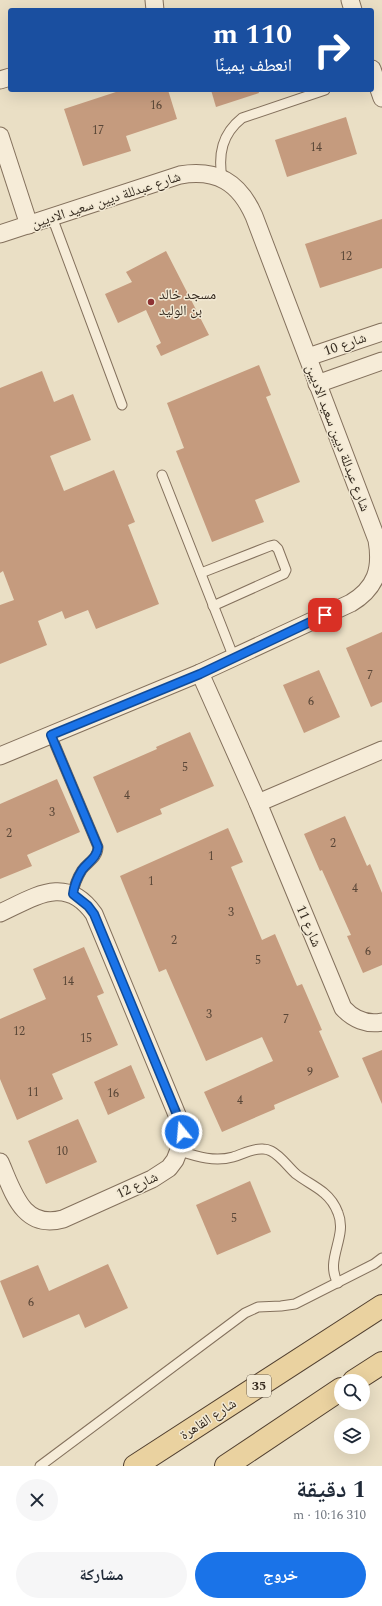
<!DOCTYPE html>
<html lang="ar">
<meta charset="utf-8">
<style>
body{margin:0;font-family:Spectral,"Noto Naskh Arabic",serif;background:#f6f6f7;color:#1f2937;direction:rtl;height:100vh;display:flex;flex-direction:column;font-size:15px;white-space:nowrap}
*{box-sizing:border-box;margin:0}
p{font-size:13px;color:#747a83}
.icon{flex:none;width:22px;height:22px;fill:none;stroke:currentColor;stroke-width:2;stroke-linecap:round;stroke-linejoin:round}
.map{position:relative;height:1466px;overflow:hidden;direction:ltr}
.side{display:flex;flex-direction:column;background:#fff;flex:1}
.side>*{flex:none}
.banner{position:absolute;left:8px;top:8px;width:366px;height:84px;border-radius:4px;box-shadow:0 4px 16px #0002;direction:rtl;background:#1a4fa0;color:#fff;overflow:hidden}
.controls{position:absolute;left:334px;top:1374px;display:grid;gap:8px}
.controls a{display:grid;place-items:center;width:36px;height:36px;border-radius:50%;background:#fff;box-shadow:0 4px 16px #0002;font-size:20px}
.pin{position:absolute;display:grid;place-items:center;width:34px;height:34px;color:#fff;margin:-17px;border-radius:8px;box-shadow:0 2px 6px #0006}
.me{position:absolute;width:44px;margin:-22px;rotate:343deg;stroke-linejoin:round;filter:drop-shadow(0 0 3px #0008)}
.turn{display:flex;align-items:center;gap:14px;height:84px;padding:0 16px;font-size:18px}
.turn .icon{width:52px;height:52px;stroke-width:2.5}
.turn b{display:block;font-size:28px;line-height:34px}
.round{display:grid;place-items:center;flex:none;width:42px;height:42px;border-radius:21px;background:#f6f6f7}
.summary{display:flex;align-items:center;justify-content:space-between;height:68px;padding:0 16px}
h1{font-size:24px;font-weight:700;line-height:30px}
.primary-button{display:flex;gap:8px;margin-top:auto;padding:8px 16px}
.primary-button a{flex:1;height:46px;border-radius:24px;background:#1a73e8;color:#fff;font-size:16px;font-weight:700;line-height:46px;text-align:center}
.primary-button a+a{background:#f6f6f7;color:#1f2937}
.map>svg:first-child{display:block}
.building{fill:#c59b7e}
.lines{fill:none;stroke-linecap:round;stroke-linejoin:round}
.service-casing{stroke:#84715d;stroke-width:11}
.minor-casing{stroke:#84715d;stroke-width:19}
.primary-casing{stroke:#524030;stroke-width:24}
.service{stroke:#f6ecd8;stroke-width:9}
.minor{stroke:#f6ecd8;stroke-width:17}
.primary{stroke:#ead2a0;stroke-width:22}
.route-casing{stroke:#114b97;stroke-width:10}
.route{stroke:#1a73e8;stroke-width:7}
.poi-dot{fill:#8e3233;stroke:#f2e9d4;stroke-width:1.5}
.labels{text-anchor:middle;dominant-baseline:central;stroke-width:3;stroke-linejoin:round;paint-order:stroke}
.number-label{font-size:12px;fill:#594637}
.shield{fill:#f2e9d4;stroke:#6e6355;stroke-width:1}
.shield-label{font-size:13px;font-weight:bold;fill:#352a1f}
.street-label{font-size:14px;fill:#352a1f;stroke:#f2e9d4}
.poi-label{font-size:14px;fill:#352a1f;stroke:#f2e9d4;text-anchor:start}
</style>
<div class="map">
<svg width="382" height="1466" viewBox="0 0 382 1466">
<rect width="100%" height="100%" fill="#eadfc5"/>
<g class="building">
<path d="M 122,90 L 168,90 L 177,119 L 126,136 L 131,151 L 83,166 L 64,109 Z"/>
<path d="M 211,90 L 258,90 L 259,93 L 216,107 Z"/>
<path d="M 346,117 L 357,154 L 287,177 L 275,140 Z"/>
<path d="M 382,219 L 382,268 L 320,288 L 305,244 Z"/>
<path d="M 166,251 L 209,335 L 161,356 L 156,346 L 161,343 L 146,310 L 118,323 L 105,294 L 132,282 L 126,272 Z"/>
<path d="M 259,365 L 271,395 L 266,397 L 300,482 L 255,500 L 264,522 L 212,542 L 176,451 L 184,448 L 167,403 Z"/>
<path d="M 42,371 L 54,402 L 73,394 L 91,440 L 50,456 L 64,491 L 114,470 L 135,522 L 128,525 L 159,604 L 96,629 L 88,610 L 65,619 L 62,611 L 38,621 L 47,645 L 0,664 L 0,605 L 14,600 L 3,571 L 0,573 L 0,388 Z"/>
<path d="M 382,632 L 382,702 L 371,707 L 346,648 Z"/>
<path d="M 319,670 L 340,717 L 304,733 L 283,685 Z"/>
<path d="M 190,732 L 214,786 L 160,809 L 162,814 L 117,833 L 93,777 L 157,749 L 156,747 Z"/>
<path d="M 57,779 L 80,832 L 27,855 L 32,866 L 0,879 L 0,804 Z"/>
<path d="M 345,816 L 367,866 L 370,864 L 382,893 L 382,965 L 363,973 L 347,936 L 351,935 L 322,870 L 320,871 L 304,834 Z"/>
<path d="M 228,828 L 243,862 L 231,867 L 262,940 L 275,934 L 297,986 L 302,984 L 322,1030 L 319,1031 L 339,1077 L 274,1105 L 275,1109 L 222,1132 L 204,1092 L 273,1061 L 262,1037 L 206,1061 L 166,969 L 159,972 L 120,876 Z"/>
<path d="M 84,947 L 104,993 L 97,996 L 118,1045 L 52,1074 L 63,1099 L 17,1120 L 0,1079 L 0,1019 L 46,999 L 33,969 Z"/>
<path d="M 382,1050 L 382,1104 L 362,1058 Z"/>
<path d="M 131,1065 L 145,1098 L 108,1115 L 94,1082 Z"/>
<path d="M 78,1119 L 97,1162 L 46,1184 L 28,1141 Z"/>
<path d="M 250,1181 L 271,1232 L 217,1255 L 196,1205 Z"/>
<path d="M 108,1264 L 128,1308 L 85,1328 L 79,1314 L 23,1338 L 0,1281 L 38,1265 L 49,1291 Z"/>
</g>
<g class="lines">
<g class="service-casing">
<g id="service">
<path d="M 222,178 C 218,154 222,134 242,118 L 325,90"/>
<path d="M 52,217 L 122,405"/>
<path d="M 162,475 L 234,658"/>
<path d="M 201,573 L 270,546 L 274,545 L 278,549 L 286,570 L 284,574 L 213,606"/>
<path d="M 51,735 L 98,847 C 98,858 88,862 82,870 C 77,878 74,886 73,894"/>
<path d="M 180,1151 C 198,1157 215,1162 233,1157 C 243,1154 253,1148 263,1149 C 266,1149 269,1150 271,1151 C 281,1156 288,1167 296,1174 C 305,1181 316,1186 324,1193 C 330,1198 335,1205 338,1213 C 348,1237 324,1260 338,1283"/>
<path d="M 40,1466 L 245,1313 L 258,1307 L 281,1306 L 295,1304 L 374,1264 L 382,1258"/>
</g>
</g>
<g class="minor-casing">
<g id="minor">
<path d="M 154,0 L 155,10"/>
<path d="M 350,0 L 353,10"/>
<path d="M 372,69 L 382,98"/>
<path d="M 0,80 L 10,77"/>
<path d="M 0,136 L 29,225"/>
<path d="M 0,234 L 180,175 C 217,169 239,182 254,216 L 377,540 C 382,569 376,588 351,603 L 200,673 L 0,756"/>
<path d="M 308,357 L 382,332"/>
<path d="M 317,384 L 382,361"/>
<path d="M 200,673 L 258,803 L 343,1008 C 353,1019 367,1025 382,1022"/>
<path d="M 258,803 L 382,750"/>
<path d="M 0,913 C 35,897 66,874 94,914 L 180,1122 L 182,1142 L 175,1160 L 169,1168 L 152,1179 L 63,1219 C 22,1230 13,1191 0,1162"/>
</g>
</g>
<g class="primary-casing">
<g id="primary">
<path d="M 354,1381 L 382,1363"/>
<path d="M 135,1466 L 382,1306"/>
<path d="M 226,1466 L 341,1389"/>
</g>
</g>
<use href="#service" class="service"/>
<use href="#minor" class="minor"/>
<use href="#primary" class="primary"/>
</g>
<g class="lines">
<g class="route-casing">
<path id="route" d="M 182,1132 L 180,1122 L 94,914 L 88,906 L 73,894 C 74,886 77,878 82,870 C 88,862 97,858 98,847 L 51,735 L 200,674 L 325,615"/>
</g>
<use href="#route" class="route"/>
</g>
<circle class="poi-dot" cx="151" cy="302" r="4"/>
<g class="labels">
<g class="number-label">
<text x="156" y="105">16</text>
<text x="98" y="130">17</text>
<text x="316" y="147">14</text>
<text x="346" y="256">12</text>
<text x="370" y="675">7</text>
<text x="311" y="701">6</text>
<text x="185" y="767">5</text>
<text x="127" y="795">4</text>
<text x="52" y="812">3</text>
<text x="9" y="833">2</text>
<text x="333" y="843">2</text>
<text x="211" y="856">1</text>
<text x="151" y="881">1</text>
<text x="355" y="888">4</text>
<text x="231" y="912">3</text>
<text x="174" y="940">2</text>
<text x="368" y="951">6</text>
<text x="258" y="960">5</text>
<text x="68" y="981">14</text>
<text x="209" y="1014">3</text>
<text x="286" y="1019">7</text>
<text x="19" y="1031">12</text>
<text x="86" y="1038">15</text>
<text x="310" y="1072">9</text>
<text x="33" y="1092">11</text>
<text x="113" y="1093">16</text>
<text x="240" y="1100">4</text>
<text x="62" y="1151">10</text>
<text x="234" y="1218">5</text>
<text x="31" y="1302">6</text>
</g>
<rect class="shield" x="247" y="1375" width="24" height="22" rx="3"/>
<g class="shield-label">
<text x="259" y="1386">35</text>
</g>
<g class="street-label">
<text transform="translate(106 200) rotate(-18)">شارع عبدللة ديين سعيد الاديين</text>
<text transform="translate(345 344) rotate(-19)">شارع 10</text>
<text transform="translate(338 438) rotate(69)">شارع عبدللة ديين سعيد الاديين</text>
<text transform="translate(309 926) rotate(67)">شارع 11</text>
<text transform="translate(137 1185) rotate(-25)">شارع 12</text>
<text transform="translate(208 1419) rotate(-33)">شارع القاهرة</text>
</g>
<g class="poi-label">
<text x="159" y="294">مسجد خالد<tspan x="159" dy="16">بن الوليد</tspan></text>
</g>
</g>
</svg>
<div class="controls">
<a><svg class="icon" aria-label="search" viewBox="0 0 24 24"><circle cx="10" cy="10" r="6"/><path d="M15 15l6 6"/></svg></a>
<a><svg class="icon" aria-label="layers" viewBox="0 0 24 24"><path d="M12 4l9 5-9 5-9-5zM3 14l9 5 9-5"/></svg></a>
</div>
<div class="pin" style="left:325px;top:615px;background:#d93025"><svg class="icon" aria-label="arrive" viewBox="0 0 24 24"><path d="M6 21V4h12l-3 4 3 4H6"/></svg></div>
<svg class="me" style="left:182px;top:1132px" viewBox="-20 -20 40 40"><circle r="17" fill="#1a73e8" stroke="#fff" stroke-width="3"/><path d="M0-11L8 9 0 5-8 9z" fill="#fff"/></svg>
<div class="banner">
<div class="turn"><svg class="icon" aria-label="right" viewBox="0 0 24 24"><path d="M7 20v-9h11M14 6l5 5-5 5"/></svg><div><b>110 m</b>انعطف يمينًا</div></div>
</div>
</div>
<section class="side">
<div class="summary"><div><h1>1 دقيقة</h1><p>310 m · 10:16</p></div><a class="round"><svg class="icon" aria-label="close" viewBox="0 0 24 24"><path d="M6 6l12 12M18 6L6 18"/></svg></a></div>
<div class="primary-button"><a>خروج</a><a>مشاركة</a></div>
</section>
